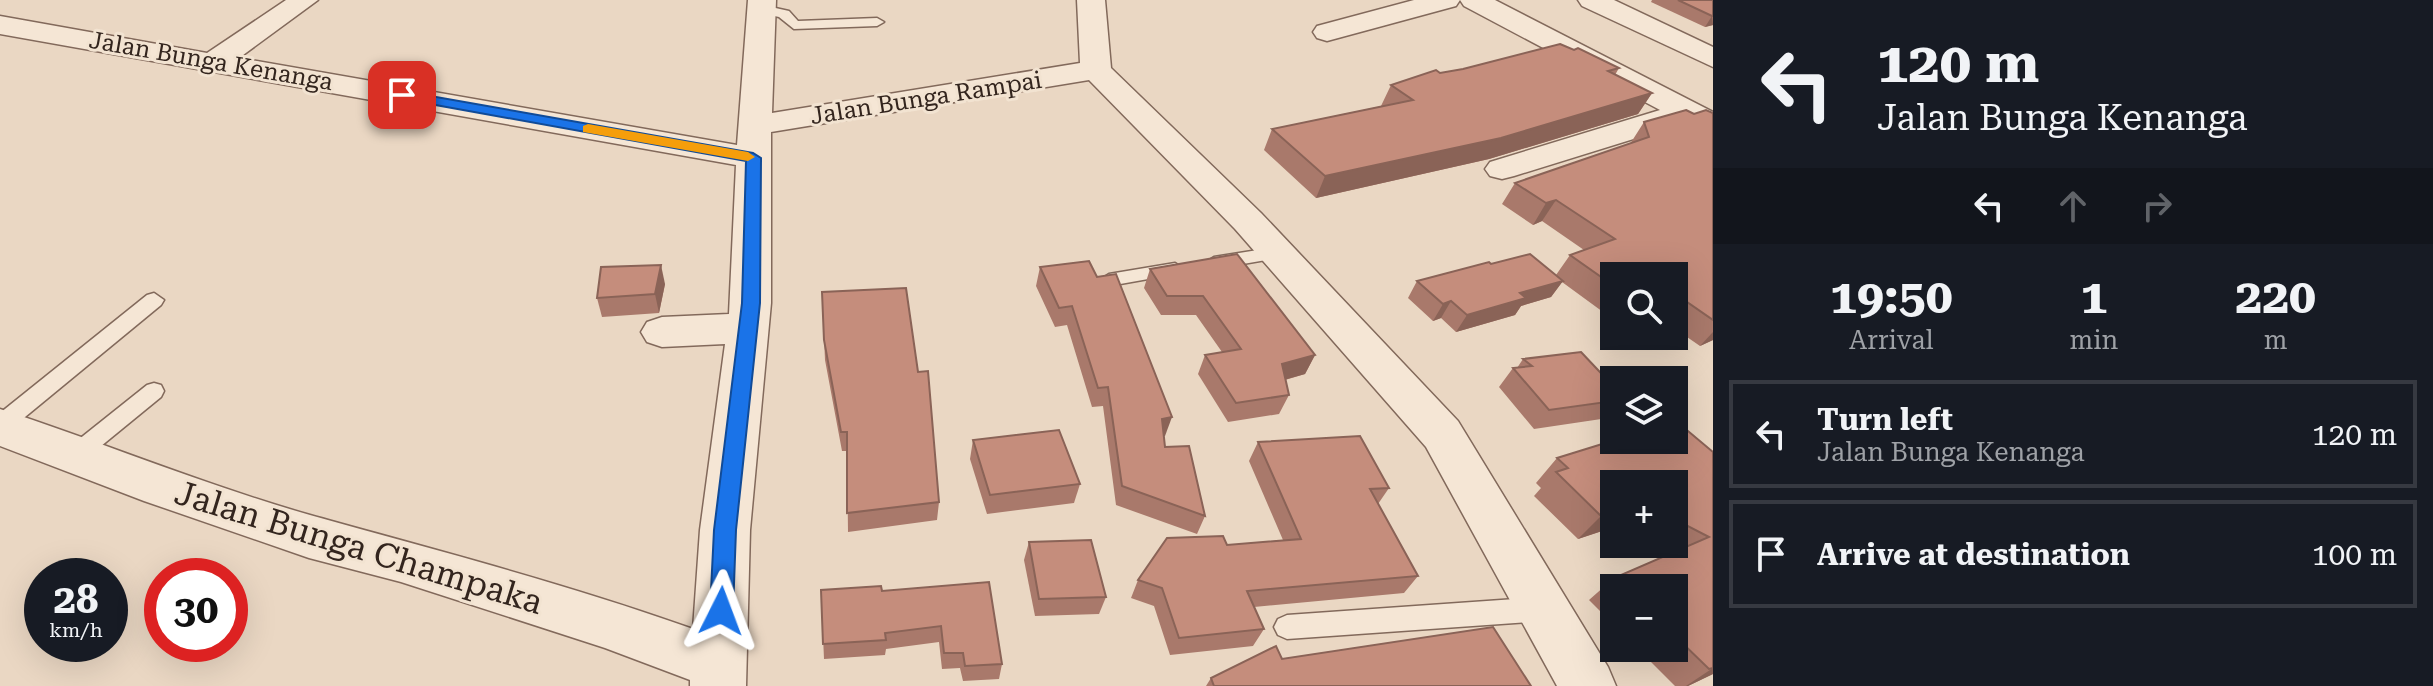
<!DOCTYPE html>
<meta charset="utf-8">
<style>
body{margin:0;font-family:"Roboto Serif",serif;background:#242831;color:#f1f3f6;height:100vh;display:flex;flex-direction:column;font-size:30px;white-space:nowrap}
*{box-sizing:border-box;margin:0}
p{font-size:26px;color:#9ea1a6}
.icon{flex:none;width:44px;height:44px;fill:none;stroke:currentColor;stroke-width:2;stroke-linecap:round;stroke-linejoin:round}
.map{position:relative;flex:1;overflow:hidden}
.sheet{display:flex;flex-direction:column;background:#171b24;width:720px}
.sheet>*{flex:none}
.guide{background:#171b24;color:#f1f3f6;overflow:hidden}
.fabs{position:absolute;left:1600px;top:262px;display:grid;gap:16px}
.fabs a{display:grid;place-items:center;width:88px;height:88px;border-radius:0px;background:#171b24;box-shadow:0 8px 32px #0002;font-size:40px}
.speed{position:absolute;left:24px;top:558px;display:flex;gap:16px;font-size:40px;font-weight:700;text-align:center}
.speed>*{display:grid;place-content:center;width:104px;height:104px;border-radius:50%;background:#171b24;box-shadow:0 8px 32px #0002;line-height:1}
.speed small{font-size:20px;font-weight:400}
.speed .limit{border:12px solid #d22;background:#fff;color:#111}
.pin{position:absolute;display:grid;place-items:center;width:68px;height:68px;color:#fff;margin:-34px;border-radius:16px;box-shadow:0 4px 12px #0006}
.me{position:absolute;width:88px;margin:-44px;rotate:3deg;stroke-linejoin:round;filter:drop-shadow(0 0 6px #0008)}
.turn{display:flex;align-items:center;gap:28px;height:168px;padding:0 32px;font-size:36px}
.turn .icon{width:104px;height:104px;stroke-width:2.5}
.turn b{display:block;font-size:56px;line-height:68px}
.lanes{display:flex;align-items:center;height:76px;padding:0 32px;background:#0003;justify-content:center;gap:40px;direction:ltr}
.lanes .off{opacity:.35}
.eta{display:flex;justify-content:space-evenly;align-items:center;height:136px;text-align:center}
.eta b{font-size:48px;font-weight:700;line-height:56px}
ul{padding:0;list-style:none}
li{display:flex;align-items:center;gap:24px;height:108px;margin:0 16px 12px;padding:0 16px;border:4px solid #363941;border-radius:0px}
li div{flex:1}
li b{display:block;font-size:30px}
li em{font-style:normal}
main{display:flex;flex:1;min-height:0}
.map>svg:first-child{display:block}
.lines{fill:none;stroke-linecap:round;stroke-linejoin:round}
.service-casing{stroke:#82695b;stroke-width:3}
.minor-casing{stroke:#82695b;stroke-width:3}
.service{fill:#f5e6d5;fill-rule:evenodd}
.minor{fill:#f5e6d5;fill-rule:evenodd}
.wall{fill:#a9796b}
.shaded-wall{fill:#8a6357}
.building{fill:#c58d7c;stroke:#8a6357;stroke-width:2}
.route{fill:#1a73e8;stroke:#114b97;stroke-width:2}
.slow{fill:#f59e0b}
.labels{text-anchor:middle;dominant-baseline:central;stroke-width:6;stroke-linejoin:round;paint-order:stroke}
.far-street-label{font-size:24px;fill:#33251e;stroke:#f2e3d1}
.near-street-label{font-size:34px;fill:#33251e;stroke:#f2e3d1}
</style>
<main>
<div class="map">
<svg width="1713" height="686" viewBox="0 0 1713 686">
<rect width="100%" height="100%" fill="#ead7c3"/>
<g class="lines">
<g class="service-casing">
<g id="service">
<path d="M 762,5 L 789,11 L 798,21 L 877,18 L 884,22 L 877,26 L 794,29 L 779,17 L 757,12 L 757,6 Z"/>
<path d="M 1277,247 L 1286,253 L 1283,257 L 1214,269 L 1205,263 L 1214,257 Z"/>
<path d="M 1175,263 L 1184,269 L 1182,273 L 1109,286 L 1100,280 L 1109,274 Z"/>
<path d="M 154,293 L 164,300 L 161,305 L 8,431 L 0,433 L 0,413 L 147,295 Z"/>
<path d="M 154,383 L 161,385 L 164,391 L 161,397 L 84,460 L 76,463 L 68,460 L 65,454 L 68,448 L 147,385 Z"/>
<path d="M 1543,597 L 1552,601 L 1556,609 L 1552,617 L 1543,621 L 1287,639 L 1278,635 L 1274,627 L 1278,619 L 1287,615 Z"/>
</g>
</g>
<g class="minor-casing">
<g id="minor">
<path d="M 286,0 L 318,0 L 239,58 L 737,145 L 748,0 L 776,0 L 772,113 L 1080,63 L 1077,0 L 1105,0 L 1111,68 L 1261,213 L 1458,421 L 1608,667 L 1616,686 L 1557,686 L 1426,447 L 1235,229 L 1089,80 L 771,132 L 771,303 L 750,530 L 746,686 L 690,686 L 690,680 L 605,648 L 401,582 L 309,558 L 144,501 L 0,446 L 0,409 C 104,443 205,485 310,515 C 439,551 567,584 693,629 L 700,530 L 725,344 L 662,347 L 647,342 L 641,332 L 647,322 L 662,317 L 729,314 L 736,165 L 0,34 L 0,16 L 207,53 Z"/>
<path d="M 1414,0 L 1460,0 L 1456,6 L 1327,41 L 1317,38 L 1313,32 L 1317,26 Z"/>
<path d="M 1460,0 L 1495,0 L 1713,112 L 1713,135 L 1685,123 L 1514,176 L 1502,179 L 1490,176 L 1485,169 L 1490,162 L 1660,110 L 1464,6 Z"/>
<path d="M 1578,0 L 1614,0 L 1713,47 L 1713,67 L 1582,6 Z"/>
</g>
</g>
<use href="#service" class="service"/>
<use href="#minor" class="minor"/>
</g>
<g class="wall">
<path d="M 1652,0 L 1713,0 L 1713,25 L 1705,27 L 1651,2 Z"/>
<path d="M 1574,50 L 1619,68 L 1615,75 L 1652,93 L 1638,114 L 1489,159 L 1316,198 L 1264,150 L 1272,129 L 1382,106 L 1381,106 L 1391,85 L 1440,73 Z"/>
<path d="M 1713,113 L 1713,340 L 1700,346 L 1674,328 L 1674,276 L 1614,276 L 1614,320 L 1562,282 L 1551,297 L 1521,306 L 1515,315 L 1456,332 L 1441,318 L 1433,321 L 1408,298 L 1417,281 L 1491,264 L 1556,275 L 1570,255 L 1584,250 L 1542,221 L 1533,225 L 1502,204 L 1515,183 L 1630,144 L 1644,122 L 1694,114 Z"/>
<path d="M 1089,261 L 1165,436 L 1164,436 L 1165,447 L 1205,516 L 1197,534 L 1116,505 L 1103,406 L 1092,407 L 1067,325 L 1055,327 L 1036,286 L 1040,267 Z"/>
<path d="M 1150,269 L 1315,355 L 1305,374 L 1285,380 L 1289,395 L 1279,414 L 1228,422 L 1198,374 L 1205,355 L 1222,352 L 1196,315 L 1161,315 L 1144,288 Z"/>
<path d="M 665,284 L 659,313 L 602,317 L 597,298 Z"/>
<path d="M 822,292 L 918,372 L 939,502 L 937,520 L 848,532 L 847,451 L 842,451 L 825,360 Z"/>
<path d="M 1523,359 L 1614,387 L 1614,412 L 1608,418 L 1534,429 L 1499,387 L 1513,368 L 1517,368 Z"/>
<path d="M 973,440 L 1080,484 L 1074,503 L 987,514 L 970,459 Z"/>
<path d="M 1258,442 L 1389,488 L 1378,504 L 1418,576 L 1404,593 L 1254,607 L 1264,629 L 1253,646 L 1170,655 L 1154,606 L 1131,598 L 1138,580 L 1227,545 L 1283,540 L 1249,461 Z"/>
<path d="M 1713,452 L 1713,674 L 1688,686 L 1675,686 L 1637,648 L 1674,648 L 1674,588 L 1614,588 L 1614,625 L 1589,600 L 1614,578 L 1670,554 L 1651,544 L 1674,544 L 1674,484 L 1614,484 L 1614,527 L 1578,539 L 1534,496 L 1541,488 L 1536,483 L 1557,458 Z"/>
<path d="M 1029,542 L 1106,597 L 1099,614 L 1035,616 L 1024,560 Z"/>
<path d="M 821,590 L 882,591 L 1002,664 L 999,679 L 963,681 L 960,668 L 942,669 L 939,642 L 886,649 L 885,655 L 824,659 Z"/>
<path d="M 1282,659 L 1531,686 L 1206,686 L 1211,678 Z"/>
</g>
<g class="shaded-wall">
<path d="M 1712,16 L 1713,25 L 1705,27 Z"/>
<path d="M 1652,93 L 1638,114 L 1489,159 L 1316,198 L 1325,176 Z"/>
<path d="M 1556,200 L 1542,221 L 1533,225 L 1546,203 Z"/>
<path d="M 661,265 L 665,284 L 659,313 L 655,294 Z"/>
<path d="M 1563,281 L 1551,297 L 1521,306 L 1515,315 L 1456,332 L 1467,315 L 1520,293 Z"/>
<path d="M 1684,300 L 1674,312 L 1674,304 Z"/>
<path d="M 1451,301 L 1441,318 L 1433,321 L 1443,304 Z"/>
<path d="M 1713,332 L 1713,340 L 1700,346 Z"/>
<path d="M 1315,355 L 1305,374 L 1273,383 L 1282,364 Z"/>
<path d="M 1172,417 L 1165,436 L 1155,437 L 1162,419 Z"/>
<path d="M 1614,511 L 1614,527 L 1578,539 L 1601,516 Z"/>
<path d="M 1713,668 L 1713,674 L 1688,686 L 1686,686 Z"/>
</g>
<g class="building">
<path d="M 1678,0 L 1713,0 L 1713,16 L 1712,16 Z"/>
<path d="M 1560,44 L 1574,50 L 1578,48 L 1619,68 L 1608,71 L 1652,93 L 1501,138 L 1325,176 L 1272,129 L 1413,100 L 1391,85 L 1436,70 L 1440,73 L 1463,69 Z"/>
<path d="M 1686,110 L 1694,114 L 1706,110 L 1713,113 L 1713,320 L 1684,300 L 1674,304 L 1674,276 L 1614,276 L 1614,286 L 1570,255 L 1615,239 L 1556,200 L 1546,203 L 1515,183 L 1649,137 L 1644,122 Z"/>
<path d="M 1237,254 L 1315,355 L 1282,364 L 1289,395 L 1236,403 L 1205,355 L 1241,349 L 1203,296 L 1167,296 L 1150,269 Z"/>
<path d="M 1530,254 L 1563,281 L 1520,293 L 1526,298 L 1467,315 L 1451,301 L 1443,304 L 1417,281 L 1489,262 L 1491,264 Z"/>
<path d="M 1089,261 L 1097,277 L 1116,274 L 1172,417 L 1162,419 L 1165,447 L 1189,446 L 1205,516 L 1122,486 L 1108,387 L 1098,388 L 1072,306 L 1059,308 L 1040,267 Z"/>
<path d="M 661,265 L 655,294 L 597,298 L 601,267 Z"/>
<path d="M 906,288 L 918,372 L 928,371 L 939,502 L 847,513 L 847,432 L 841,432 L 824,340 L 822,292 Z"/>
<path d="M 1581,352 L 1614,387 L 1614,401 L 1549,410 L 1513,368 L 1532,366 L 1523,359 Z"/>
<path d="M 1674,421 L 1676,421 L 1713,452 L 1713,668 L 1709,669 L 1674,635 L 1674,588 L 1625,588 L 1614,578 L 1709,537 L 1674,519 L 1674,484 L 1614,484 L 1614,511 L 1601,516 L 1556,472 L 1568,468 L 1557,458 L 1615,440 L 1674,440 Z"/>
<path d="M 1059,430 L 1080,484 L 990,495 L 973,440 Z"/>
<path d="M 1360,436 L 1389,488 L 1370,489 L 1418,576 L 1247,591 L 1264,629 L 1179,638 L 1162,588 L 1138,580 L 1167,538 L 1223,536 L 1227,545 L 1301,539 L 1258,442 Z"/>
<path d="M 1091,540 L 1106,597 L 1039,599 L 1029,542 Z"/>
<path d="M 989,582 L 1002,664 L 965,666 L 963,653 L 944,653 L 941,626 L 885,633 L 886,640 L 823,644 L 821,590 L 881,586 L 882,591 Z"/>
<path d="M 1493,627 L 1531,686 L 1214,686 L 1211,678 L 1276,646 L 1282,659 Z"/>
</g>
<path class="route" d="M 402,91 L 753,153 L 761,158 L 760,303 L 736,530 L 733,611 L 729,619 L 721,622 L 713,619 L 710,611 L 714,530 L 742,303 L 746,161 L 397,98 L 395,95 Z"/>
<path class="slow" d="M 588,124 L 748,152 L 755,157 L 748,161 L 583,132 L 583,126 Z"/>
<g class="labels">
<g class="far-street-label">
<text transform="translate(211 61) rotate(10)">Jalan Bunga Kenanga</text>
<text transform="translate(926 98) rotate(-9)">Jalan Bunga Rampai</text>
</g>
<g class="near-street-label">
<text transform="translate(359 547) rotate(17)">Jalan Bunga Champaka</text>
</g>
</g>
</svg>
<div class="fabs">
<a><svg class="icon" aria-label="search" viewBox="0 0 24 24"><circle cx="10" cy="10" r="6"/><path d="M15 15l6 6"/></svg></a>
<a><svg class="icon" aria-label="layers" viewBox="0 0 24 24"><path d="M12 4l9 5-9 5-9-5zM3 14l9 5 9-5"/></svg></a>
<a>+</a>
<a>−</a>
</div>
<div class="speed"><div>28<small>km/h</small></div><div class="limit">30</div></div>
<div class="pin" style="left:402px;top:95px;background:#d93025"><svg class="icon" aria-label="arrive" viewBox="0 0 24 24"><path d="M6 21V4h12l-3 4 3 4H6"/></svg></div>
<svg class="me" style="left:721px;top:611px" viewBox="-20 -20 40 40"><path d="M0-17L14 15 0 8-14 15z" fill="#1a73e8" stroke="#fff" stroke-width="4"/></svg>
</div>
<section class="sheet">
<div class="guide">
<div class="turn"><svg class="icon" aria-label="left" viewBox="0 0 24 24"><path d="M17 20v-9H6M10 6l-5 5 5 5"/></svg><div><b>120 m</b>Jalan Bunga Kenanga</div></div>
<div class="lanes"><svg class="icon" aria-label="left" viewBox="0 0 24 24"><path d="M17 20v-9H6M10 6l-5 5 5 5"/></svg><svg class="icon off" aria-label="ahead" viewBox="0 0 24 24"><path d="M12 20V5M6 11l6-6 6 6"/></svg><svg class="icon off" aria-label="right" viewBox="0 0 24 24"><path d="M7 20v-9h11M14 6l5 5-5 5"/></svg></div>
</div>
<div class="eta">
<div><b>19:50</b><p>Arrival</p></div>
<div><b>1</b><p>min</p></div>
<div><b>220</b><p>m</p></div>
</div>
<ul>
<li><svg class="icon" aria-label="left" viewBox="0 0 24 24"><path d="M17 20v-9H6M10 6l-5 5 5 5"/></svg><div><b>Turn left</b><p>Jalan Bunga Kenanga</p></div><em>120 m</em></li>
<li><svg class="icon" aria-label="arrive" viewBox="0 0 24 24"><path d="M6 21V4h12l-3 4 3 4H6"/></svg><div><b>Arrive at destination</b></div><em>100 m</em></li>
</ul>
</section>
</main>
